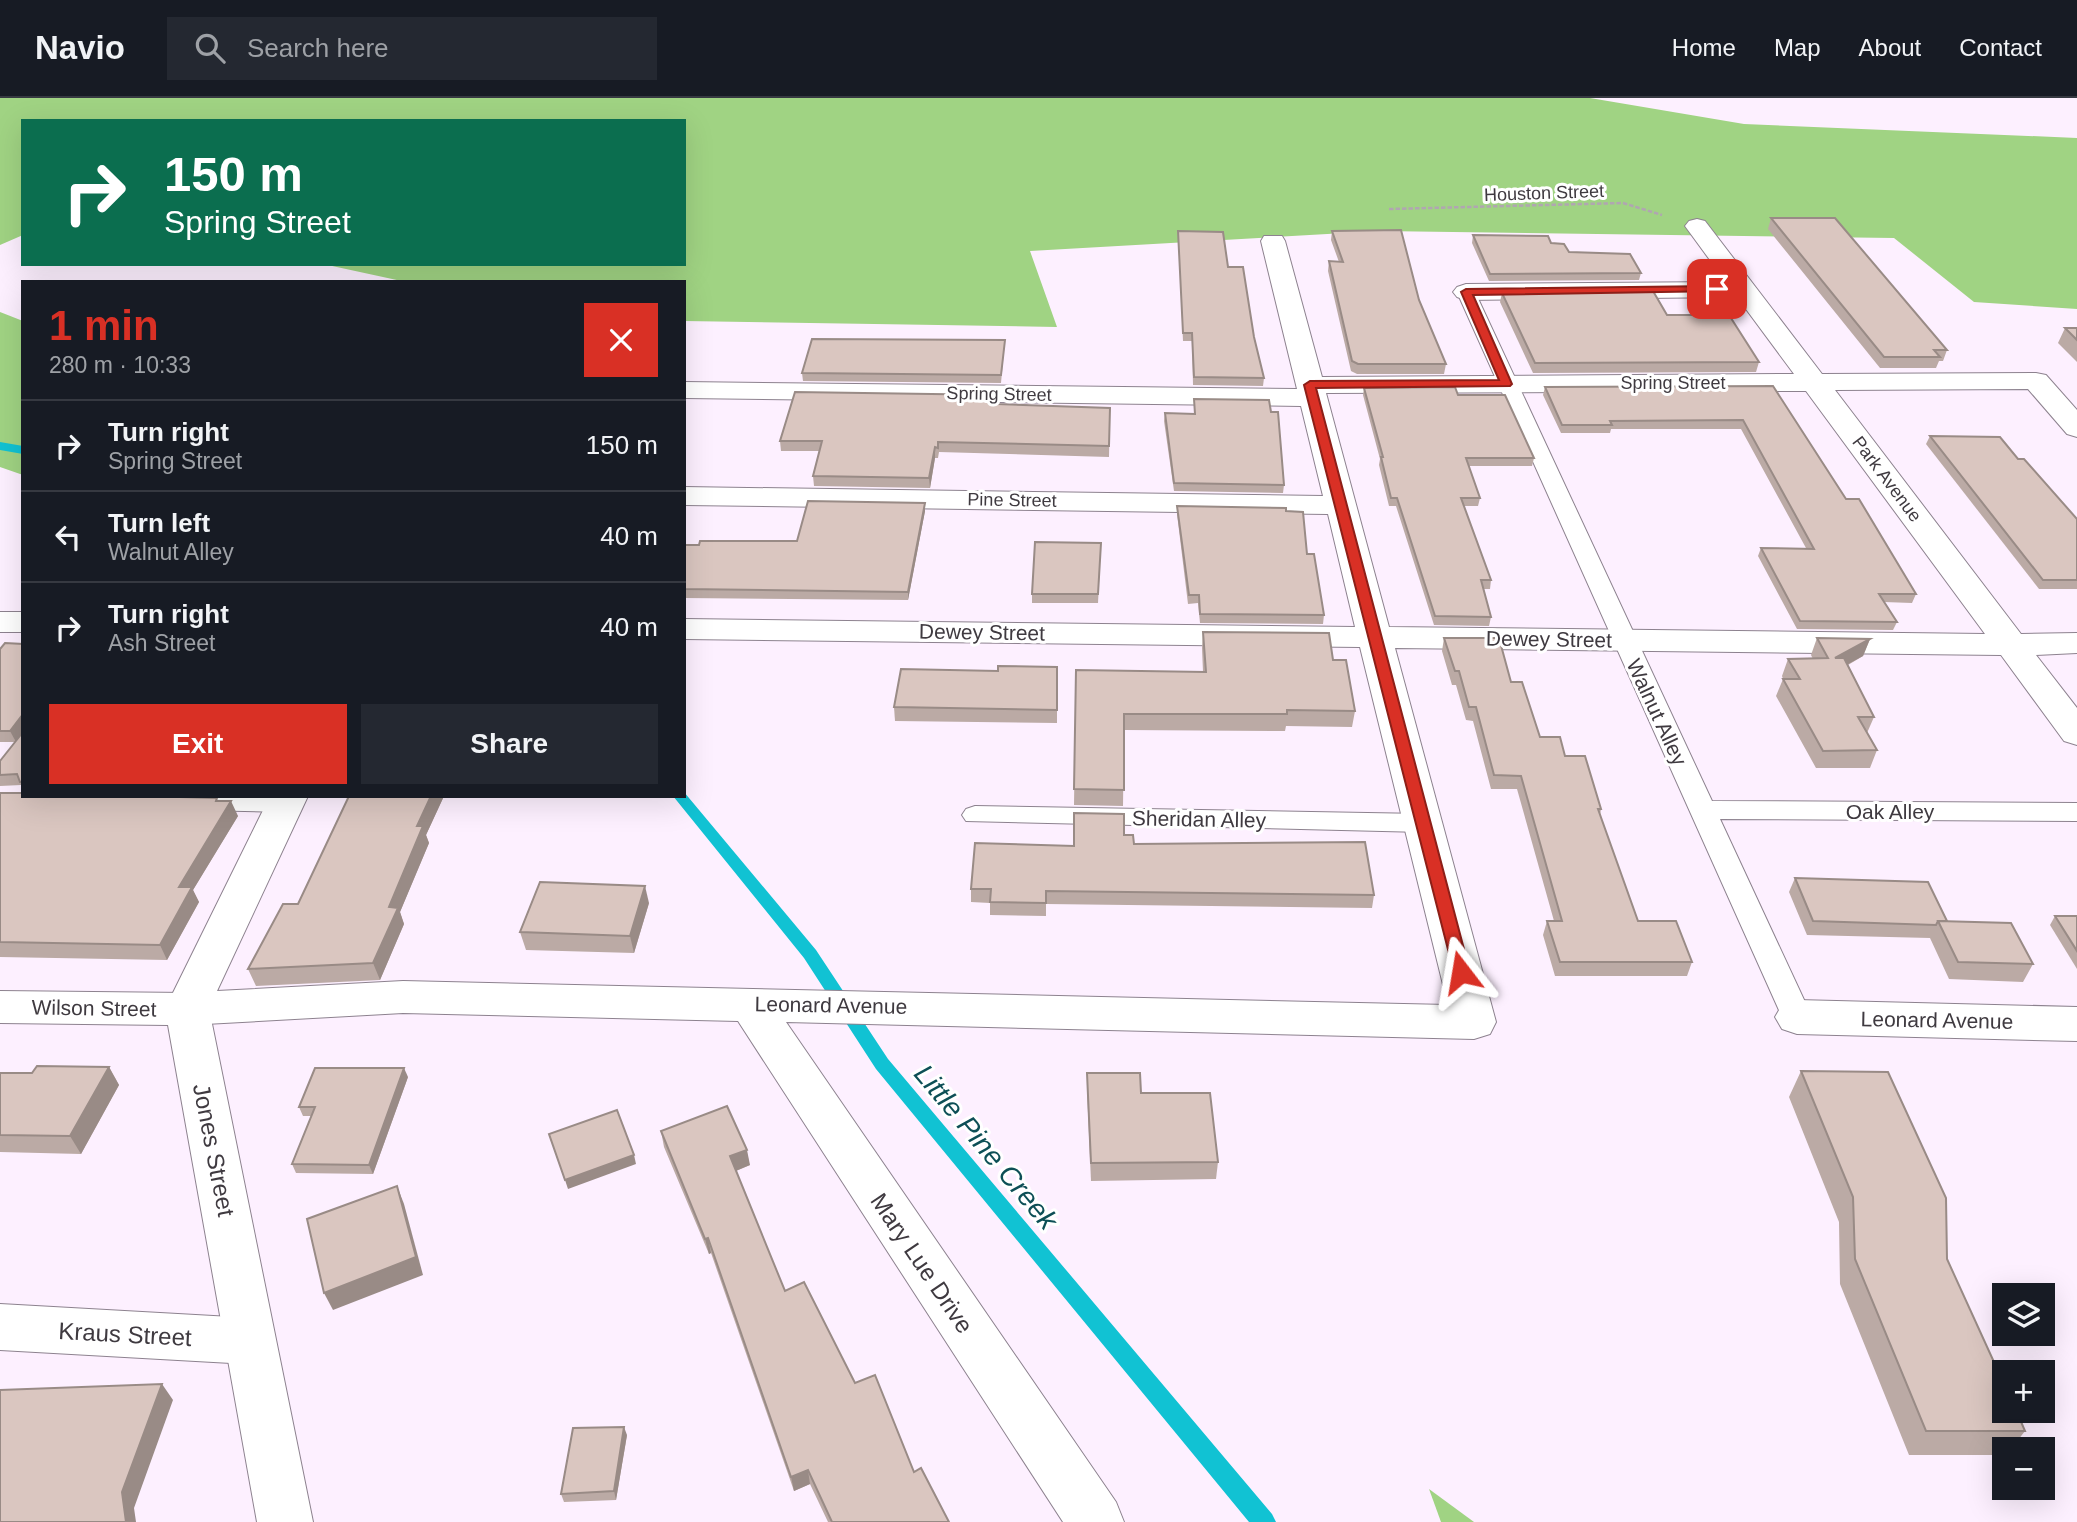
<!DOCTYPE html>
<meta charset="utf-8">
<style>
body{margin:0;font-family:Arial,sans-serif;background:#242831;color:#f1f3f6;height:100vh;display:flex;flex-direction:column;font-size:26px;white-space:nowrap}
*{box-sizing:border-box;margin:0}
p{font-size:23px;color:#9ea1a6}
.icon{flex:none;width:38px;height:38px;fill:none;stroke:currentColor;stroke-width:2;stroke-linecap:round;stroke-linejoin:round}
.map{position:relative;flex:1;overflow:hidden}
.panel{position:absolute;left:21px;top:182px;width:665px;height:518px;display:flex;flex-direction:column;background:#171b24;border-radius:0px;box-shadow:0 7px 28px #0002}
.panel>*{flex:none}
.hud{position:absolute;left:21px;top:21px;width:665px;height:147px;border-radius:0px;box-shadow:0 7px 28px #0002;background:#0b6e4f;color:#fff;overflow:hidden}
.fabs{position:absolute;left:1992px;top:1185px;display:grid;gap:14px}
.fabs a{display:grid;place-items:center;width:63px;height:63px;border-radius:0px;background:#171b24;box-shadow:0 7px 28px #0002;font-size:35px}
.pin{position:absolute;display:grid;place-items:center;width:60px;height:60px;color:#fff;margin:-30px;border-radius:14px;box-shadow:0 4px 10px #0006}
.me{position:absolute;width:77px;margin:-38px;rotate:346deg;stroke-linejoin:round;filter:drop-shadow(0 0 5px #0008)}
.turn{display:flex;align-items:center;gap:24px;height:147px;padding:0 28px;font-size:32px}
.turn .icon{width:91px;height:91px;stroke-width:2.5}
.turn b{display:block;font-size:49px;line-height:60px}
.round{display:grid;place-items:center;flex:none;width:74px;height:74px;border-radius:0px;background:#242831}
.head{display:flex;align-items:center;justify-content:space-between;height:119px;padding:0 28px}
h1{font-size:42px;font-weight:700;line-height:52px;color:#d93025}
.cta{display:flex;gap:14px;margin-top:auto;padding:14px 28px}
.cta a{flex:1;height:80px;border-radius:0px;background:#d93025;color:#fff;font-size:28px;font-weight:700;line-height:80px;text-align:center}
.cta a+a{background:#242831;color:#f1f3f6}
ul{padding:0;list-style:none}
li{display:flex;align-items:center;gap:21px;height:91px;padding:0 28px;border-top:2px solid #363941}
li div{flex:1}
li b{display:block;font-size:26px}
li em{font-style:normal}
header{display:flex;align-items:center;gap:42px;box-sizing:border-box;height:98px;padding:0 35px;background:#171b24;border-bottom:2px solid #363941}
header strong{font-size:33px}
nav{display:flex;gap:38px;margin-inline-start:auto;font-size:24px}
.search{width:490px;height:63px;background:#242831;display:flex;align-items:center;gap:18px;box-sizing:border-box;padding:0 24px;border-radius:0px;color:#9ea1a6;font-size:26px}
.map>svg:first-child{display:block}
.green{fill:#a0d383}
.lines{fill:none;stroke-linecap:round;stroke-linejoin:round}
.stream{fill:#11c2d3;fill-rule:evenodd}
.lane-casing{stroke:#8d828f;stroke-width:2}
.street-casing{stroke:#8d828f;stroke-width:2}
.secondary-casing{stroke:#8d828f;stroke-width:2}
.path{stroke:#b0a6b1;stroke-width:2.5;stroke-dasharray:4.5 2;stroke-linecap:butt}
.lane{fill:#fff;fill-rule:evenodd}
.street{fill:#fff;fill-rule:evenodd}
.secondary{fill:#fff;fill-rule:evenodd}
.wall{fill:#bbaaa5}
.shaded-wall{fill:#998b86}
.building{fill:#dac6c0;stroke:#998b86;stroke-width:2}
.route{fill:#d93025;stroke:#8d1f18;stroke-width:2}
.labels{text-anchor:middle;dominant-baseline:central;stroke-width:6;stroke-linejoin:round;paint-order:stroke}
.far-street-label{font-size:18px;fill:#3f3a40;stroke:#fff}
.street-label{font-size:21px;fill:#3f3a40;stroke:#fff}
.near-street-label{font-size:24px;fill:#3f3a40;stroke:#fff}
.near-water-label{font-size:28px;font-style:italic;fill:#0d4f56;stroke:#fff}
</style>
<header>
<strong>Navio</strong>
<div class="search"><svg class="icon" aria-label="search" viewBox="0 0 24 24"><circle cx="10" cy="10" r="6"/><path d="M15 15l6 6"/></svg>Search here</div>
<nav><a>Home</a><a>Map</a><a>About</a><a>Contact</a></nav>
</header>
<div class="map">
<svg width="2077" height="1424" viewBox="0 0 2077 1424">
<rect width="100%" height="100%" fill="#fdf0ff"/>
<g class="green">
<path d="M 0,0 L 1590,0 L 1744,26 L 2077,40 L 2077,211 L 1974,204 L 1894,140 L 1380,133 L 1030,153 L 1057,229 L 684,223 L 684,184 L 406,184 L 323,166 L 684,166 L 684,23 L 23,23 L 23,137 L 0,147 Z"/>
<path d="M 0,214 L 23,223 L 23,377 L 0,369 Z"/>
<path d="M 1429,1391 L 1474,1424 L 1441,1424 Z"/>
</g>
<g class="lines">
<g class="stream">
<path d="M 0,344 L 23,348 L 23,356 L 0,352 Z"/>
<path d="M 684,694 L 816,852 L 888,961 L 1272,1416 L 1276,1424 L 1249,1424 L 876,971 L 804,860 L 673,698 L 684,698 Z"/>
</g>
<g class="lane-casing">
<g id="lane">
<path d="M 1466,189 L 1475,194 L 1712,703 L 2077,705 L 2077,723 L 1720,721 L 1812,919 L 1808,927 L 1797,930 L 1786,927 L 1782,919 L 1457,194 Z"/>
<path d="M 188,698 L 293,698 L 299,705 L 295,711 L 286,714 L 198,712 L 189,709 L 185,703 Z"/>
<path d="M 975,708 L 1423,716 L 1432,719 L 1436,725 L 1432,731 L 1423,734 L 966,723 L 962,717 L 966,711 Z"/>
</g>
</g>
<g class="street-casing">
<g id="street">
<path d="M 1697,121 L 1705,123 L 1822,276 L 2036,275 L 2046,277 L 2077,312 L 2077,339 L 2067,336 L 2028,291 L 1835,292 L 2021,536 L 2077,535 L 2077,555 L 2036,557 L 2077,610 L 2077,647 L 2064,643 L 2001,557 L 1395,550 L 1496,924 L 1490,936 L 1474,941 L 786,924 L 1116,1404 L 1124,1424 L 1063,1424 L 738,923 L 403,915 L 187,927 L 172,923 L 165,911 L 270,698 L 308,698 L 217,893 L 403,883 L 1448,907 L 1360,549 L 684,541 L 684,521 L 1355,529 L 1328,416 L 684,407 L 684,389 L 1323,398 L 1301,308 L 684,300 L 684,284 L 1297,291 L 1261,143 L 1264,138 L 1282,138 L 1285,143 L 1322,279 L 1794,276 L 1737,199 L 1466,202 L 1457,199 L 1453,194 L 1457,189 L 1466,186 L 1726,184 L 1685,128 L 1689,123 ZM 1806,293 L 1985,536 L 1389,529 L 1326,295 Z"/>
<rect x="0" y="514" width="23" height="20"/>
<path d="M 1797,902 L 2077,909 L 2077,943 L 1797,936 L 1782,931 L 1775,919 L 1782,907 Z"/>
<path d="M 0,1206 L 249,1220 L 267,1226 L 275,1243 L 267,1260 L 249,1266 L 0,1252 Z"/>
</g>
</g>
<g class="secondary-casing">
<path id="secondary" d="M 0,893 L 187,895 L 202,899 L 209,911 L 313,1424 L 257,1424 L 168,927 L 0,925 Z"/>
</g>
<path class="path" d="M 1389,111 L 1623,105 L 1662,117"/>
<use href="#lane" class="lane"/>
<use href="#street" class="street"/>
<use href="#secondary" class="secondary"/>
</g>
<g class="wall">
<path d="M 1771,120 L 1947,252 L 1943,263 L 1939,263 L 1936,270 L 1880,270 L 1768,131 Z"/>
<path d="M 1178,133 L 1228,169 L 1254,239 L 1264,280 L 1263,288 L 1193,287 L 1192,243 L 1183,243 Z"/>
<path d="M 1332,133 L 1419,202 L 1446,266 L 1444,276 L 1357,276 L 1351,273 L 1328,173 L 1329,163 L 1339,164 L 1331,142 Z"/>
<path d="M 1473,137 L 1551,145 L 1569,154 L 1641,175 L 1639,182 L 1489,183 L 1472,145 Z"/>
<path d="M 1502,195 L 1667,217 L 1759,264 L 1756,274 L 1533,275 L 1500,204 Z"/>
<path d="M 2065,230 L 2077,230 L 2077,264 L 2058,245 Z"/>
<path d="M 1005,242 L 1001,285 L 803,283 L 802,275 Z"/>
<path d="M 1773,288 L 1846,401 L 1916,496 L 1912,505 L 1884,504 L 1897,524 L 1893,532 L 1797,531 L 1758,458 L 1761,450 L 1806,450 L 1741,331 L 1611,331 L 1610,335 L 1561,335 L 1543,297 L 1545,289 Z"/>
<path d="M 1364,290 L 1458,297 L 1534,360 L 1532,368 L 1469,368 L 1480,400 L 1478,408 L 1464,408 L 1491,482 L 1490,491 L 1483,491 L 1491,519 L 1489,528 L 1434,527 L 1396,408 L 1389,408 L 1379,367 L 1380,361 L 1363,297 Z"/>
<path d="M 999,297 L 999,306 L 1110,310 L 1109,359 L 939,354 L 938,360 L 935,360 L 930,390 L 814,388 L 813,378 L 820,353 L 781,353 L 780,343 Z"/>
<path d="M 1194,301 L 1284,387 L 1283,395 L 1174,393 L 1164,323 L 1165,315 L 1194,316 Z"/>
<path d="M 1930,338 L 2018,361 L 2077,421 L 2077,491 L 2039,491 L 1926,346 Z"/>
<path d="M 925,405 L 925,413 L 908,502 L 684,500 L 684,447 L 797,443 Z"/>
<path d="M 1177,408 L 1286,413 L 1307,456 L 1324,517 L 1323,526 L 1200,525 L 1198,505 L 1188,506 L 1177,416 Z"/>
<path d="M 1101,445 L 1098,505 L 1032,505 L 1032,496 Z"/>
<path d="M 1203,534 L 1333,562 L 1355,613 L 1352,629 L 1286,628 L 1285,633 L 1124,632 L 1123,708 L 1074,707 L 1076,572 L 1203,574 L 1202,550 Z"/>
<path d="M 1444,540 L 1511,584 L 1540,639 L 1565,658 L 1601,711 L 1600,717 L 1638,823 L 1692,864 L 1687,878 L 1555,878 L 1543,837 L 1547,823 L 1554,823 L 1517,691 L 1491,691 L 1473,623 L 1466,622 L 1456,587 L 1452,587 L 1442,553 Z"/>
<path d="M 1817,540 L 1870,541 L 1863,558 L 1848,567 L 1874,619 L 1867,635 L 1877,652 L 1870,670 L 1816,670 L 1776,598 L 1783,581 L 1782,578 L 1788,561 L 1813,561 L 1811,557 Z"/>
<path d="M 23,546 L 23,690 L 21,687 L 0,688 L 0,663 L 15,644 L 0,644 L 0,551 Z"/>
<path d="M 1057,569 L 1057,625 L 895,623 L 894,609 Z"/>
<path d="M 0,695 L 219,703 L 238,718 L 193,792 L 199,804 L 167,862 L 0,859 Z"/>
<path d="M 349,698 L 444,698 L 426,737 L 429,745 L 400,814 L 404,826 L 380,882 L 256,888 L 248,871 L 298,806 Z"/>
<path d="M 1124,737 L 1134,746 L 1374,797 L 1372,810 L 1046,806 L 1046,818 L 990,817 L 990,805 L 971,804 L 971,791 L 1074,748 Z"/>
<path d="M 1795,780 L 1947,823 L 2033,866 L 2023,884 L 1949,881 L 1930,840 L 1807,837 L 1789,794 Z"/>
<path d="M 649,805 L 634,855 L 526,852 L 520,834 Z"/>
<path d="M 2055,818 L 2077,818 L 2077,871 L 2050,827 Z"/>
<path d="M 109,969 L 119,987 L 81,1056 L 0,1054 L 0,975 L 32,975 Z"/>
<path d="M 1801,973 L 2025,1333 L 2011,1351 L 2004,1351 L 2004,1357 L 1909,1357 L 1840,1186 L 1839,1124 L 1789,999 Z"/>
<path d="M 1087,975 L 1141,995 L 1218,1064 L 1216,1081 L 1091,1083 L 1087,993 Z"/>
<path d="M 408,979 L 373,1076 L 296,1075 L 292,1066 L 312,1018 L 303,1018 L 299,1009 Z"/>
<path d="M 661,1033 L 750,1067 L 736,1073 L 785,1193 L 855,1285 L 914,1374 L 949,1424 L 828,1424 L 810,1386 L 794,1393 L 711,1155 L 709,1156 L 664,1049 Z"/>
<path d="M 627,1337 L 616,1402 L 564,1404 L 561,1396 Z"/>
</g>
<g class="shaded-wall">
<path d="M 935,349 L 935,360 L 930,390 L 929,380 Z"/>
<path d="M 925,405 L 925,413 L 908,502 L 908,494 Z"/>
<path d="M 1870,541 L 1863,558 L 1828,577 L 1835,560 Z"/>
<path d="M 23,616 L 23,635 L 16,644 L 10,633 Z"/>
<path d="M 431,698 L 444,698 L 426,737 L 429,745 L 400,814 L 404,826 L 380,882 L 373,865 L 389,809 L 417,728 Z"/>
<path d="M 231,703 L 238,718 L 193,792 L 199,804 L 167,862 L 160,847 L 179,789 Z"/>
<path d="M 645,788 L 649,805 L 634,855 L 630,838 Z"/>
<path d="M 109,969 L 119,987 L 81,1056 L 70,1038 Z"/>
<path d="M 404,970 L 408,979 L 373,1076 L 369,1067 Z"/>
<path d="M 747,1052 L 750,1067 L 733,1074 L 730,1058 Z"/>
<path d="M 634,1057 L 636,1066 L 568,1091 L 565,1082 Z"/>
<path d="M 397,1088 L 404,1106 L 423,1177 L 333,1212 L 324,1195 Z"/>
<path d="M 708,1140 L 711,1155 L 709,1156 L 705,1141 Z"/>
<path d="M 162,1286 L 173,1302 L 134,1410 L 136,1424 L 126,1424 L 122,1394 Z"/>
<path d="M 624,1329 L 627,1337 L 616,1402 L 614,1393 Z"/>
<path d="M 808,1372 L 810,1386 L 794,1393 L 791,1379 Z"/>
</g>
<g class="building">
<path d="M 1771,120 L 1835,120 L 1947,252 L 1934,252 L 1940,259 L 1884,259 Z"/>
<path d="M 1401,132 L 1419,202 L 1446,266 L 1358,266 L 1352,263 L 1329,163 L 1343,164 L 1332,133 Z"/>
<path d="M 1178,133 L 1223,134 L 1228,169 L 1243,169 L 1254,239 L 1264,280 L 1194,279 L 1192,235 L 1183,235 Z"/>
<path d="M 1473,137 L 1548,138 L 1551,145 L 1564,146 L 1569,154 L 1630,156 L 1641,175 L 1490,176 Z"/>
<path d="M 1653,193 L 1667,217 L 1729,217 L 1759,264 L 1535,265 L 1502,195 Z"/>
<path d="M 2065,230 L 2077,230 L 2077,242 Z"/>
<path d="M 812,241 L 1005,242 L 1001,277 L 802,275 Z"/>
<path d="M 1773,288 L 1846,401 L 1859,401 L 1916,496 L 1879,496 L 1897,524 L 1800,523 L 1761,450 L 1814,451 L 1743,322 L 1610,323 L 1612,327 L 1562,327 L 1545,289 Z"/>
<path d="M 1455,289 L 1458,297 L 1505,297 L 1534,360 L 1466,360 L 1480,400 L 1461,400 L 1491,482 L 1481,482 L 1491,519 L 1435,518 L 1397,400 L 1391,400 L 1381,359 L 1383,359 L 1364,290 Z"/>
<path d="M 795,294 L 999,297 L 998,306 L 1110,310 L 1109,348 L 938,344 L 938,350 L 935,349 L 929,380 L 813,378 L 822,343 L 780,343 Z"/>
<path d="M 1194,301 L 1269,302 L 1271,314 L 1278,314 L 1284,387 L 1174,385 L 1165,315 L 1195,316 Z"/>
<path d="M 1930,338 L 2000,339 L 2018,361 L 2024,361 L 2077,421 L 2077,482 L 2043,482 Z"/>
<path d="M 808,403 L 925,405 L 908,494 L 684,491 L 684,447 L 699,447 L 700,443 L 797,443 Z"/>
<path d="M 1177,408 L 1286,410 L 1286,413 L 1303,414 L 1307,456 L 1314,456 L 1324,517 L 1200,516 L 1199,497 L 1189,497 Z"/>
<path d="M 1035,444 L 1101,445 L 1098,496 L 1032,496 Z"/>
<path d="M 1203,534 L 1329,535 L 1333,562 L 1346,562 L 1355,613 L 1287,612 L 1287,616 L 1124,616 L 1124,692 L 1074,691 L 1076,572 L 1206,574 Z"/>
<path d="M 1444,540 L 1499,540 L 1511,584 L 1522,584 L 1540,639 L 1560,639 L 1565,658 L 1585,658 L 1601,711 L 1598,711 L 1638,823 L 1676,823 L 1692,864 L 1560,864 L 1547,823 L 1562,823 L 1521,678 L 1494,677 L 1476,609 L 1469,609 L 1459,573 L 1455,573 Z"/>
<path d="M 1817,540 L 1870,541 L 1835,560 L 1844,560 L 1874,619 L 1858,619 L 1877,652 L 1823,653 L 1783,581 L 1800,581 L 1788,561 L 1828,560 Z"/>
<path d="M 5,545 L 23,546 L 23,616 L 10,633 L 0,633 L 0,551 Z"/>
<path d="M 998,568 L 1057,569 L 1057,612 L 894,609 L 901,571 L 998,573 Z"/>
<path d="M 23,634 L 23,684 L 20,684 L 17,676 L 0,677 L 0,663 Z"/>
<path d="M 0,695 L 23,695 L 23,698 L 141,698 L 217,700 L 216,703 L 231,703 L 179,789 L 192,789 L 160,847 L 0,844 Z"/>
<path d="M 349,698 L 431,698 L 417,728 L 423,728 L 389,809 L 398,810 L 373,865 L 248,871 L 283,806 L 298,806 Z"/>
<path d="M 1074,715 L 1124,716 L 1124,737 L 1133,737 L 1134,746 L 1365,744 L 1374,797 L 1046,793 L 1046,805 L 990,804 L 991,791 L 971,791 L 975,745 L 1074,748 Z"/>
<path d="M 1795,780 L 1928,784 L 1947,823 L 1938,823 L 1936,827 L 1813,823 Z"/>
<path d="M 540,784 L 645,788 L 630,838 L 520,834 Z"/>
<path d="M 2055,818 L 2077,818 L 2077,853 Z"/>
<path d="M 1938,823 L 2011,825 L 2033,866 L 1958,864 Z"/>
<path d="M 37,968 L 109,969 L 70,1038 L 0,1037 L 0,975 L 32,975 Z"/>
<path d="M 315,970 L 404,970 L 369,1067 L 292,1066 L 315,1009 L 299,1009 Z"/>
<path d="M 1801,973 L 1888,974 L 1946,1100 L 1947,1161 L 2004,1286 L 2004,1312 L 2016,1312 L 2025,1333 L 1926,1333 L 1855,1161 L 1853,1099 Z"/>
<path d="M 1087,975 L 1140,975 L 1141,995 L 1210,995 L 1218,1064 L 1091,1065 Z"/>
<path d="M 727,1008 L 747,1052 L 730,1058 L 785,1193 L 804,1184 L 855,1285 L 875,1277 L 914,1374 L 921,1370 L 949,1424 L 832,1424 L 808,1372 L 791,1379 L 708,1140 L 705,1141 L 661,1033 Z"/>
<path d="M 617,1012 L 634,1057 L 565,1082 L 549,1036 Z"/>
<path d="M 397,1088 L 416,1159 L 324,1195 L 307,1121 Z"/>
<path d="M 162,1286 L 122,1394 L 126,1424 L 0,1424 L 0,1292 Z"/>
<path d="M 624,1329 L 614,1393 L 561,1396 L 573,1330 Z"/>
</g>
<path class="route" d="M 1717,188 L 1721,189 L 1721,193 L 1473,197 L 1512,286 L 1510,288 L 1316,290 L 1470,874 L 1468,879 L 1455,879 L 1304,287 L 1310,283 L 1499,282 L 1461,194 L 1466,191 Z"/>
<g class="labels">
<g class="far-street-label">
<text transform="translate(1544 95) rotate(-2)">Houston Street</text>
<text x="1673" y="285">Spring Street</text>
<text transform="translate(999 296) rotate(1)">Spring Street</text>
<text transform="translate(1887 381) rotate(53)">Park Avenue</text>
<text transform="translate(1012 402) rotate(1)">Pine Street</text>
</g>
<g class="street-label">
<text transform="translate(982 534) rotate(1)">Dewey Street</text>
<text transform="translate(1549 541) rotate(1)">Dewey Street</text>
<text transform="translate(1657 614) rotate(65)">Walnut Alley</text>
<text x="1890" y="713">Oak Alley</text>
<text transform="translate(1199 721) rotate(1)">Sheridan Alley</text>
<text transform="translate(831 907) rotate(1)">Leonard Avenue</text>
<text transform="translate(94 910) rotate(1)">Wilson Street</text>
<text transform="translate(1937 922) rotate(1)">Leonard Avenue</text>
</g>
<g class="near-street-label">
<text transform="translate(214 1052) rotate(79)">Jones Street</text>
<text transform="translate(922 1165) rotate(56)">Mary Lue Drive</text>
<text transform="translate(125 1236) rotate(3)">Kraus Street</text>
</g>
<g class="near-water-label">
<text transform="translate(986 1049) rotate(50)">Little Pine Creek</text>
</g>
</g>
</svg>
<div class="fabs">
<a><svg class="icon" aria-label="layers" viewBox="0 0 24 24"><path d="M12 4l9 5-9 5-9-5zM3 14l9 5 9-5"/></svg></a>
<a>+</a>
<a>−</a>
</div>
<div class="pin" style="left:1717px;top:191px;background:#d93025"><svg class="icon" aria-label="arrive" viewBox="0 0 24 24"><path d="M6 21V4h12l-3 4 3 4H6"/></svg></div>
<svg class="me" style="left:1461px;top:874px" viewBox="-20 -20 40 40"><path d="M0-17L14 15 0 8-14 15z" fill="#d93025" stroke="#fff" stroke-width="4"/></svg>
<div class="hud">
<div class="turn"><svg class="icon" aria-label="right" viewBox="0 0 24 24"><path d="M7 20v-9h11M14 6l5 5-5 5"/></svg><div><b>150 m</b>Spring Street</div></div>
</div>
<section class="panel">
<div class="head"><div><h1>1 min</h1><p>280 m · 10:33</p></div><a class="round" style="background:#d93025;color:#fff"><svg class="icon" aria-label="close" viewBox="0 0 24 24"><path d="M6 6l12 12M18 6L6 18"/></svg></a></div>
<ul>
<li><svg class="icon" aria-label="right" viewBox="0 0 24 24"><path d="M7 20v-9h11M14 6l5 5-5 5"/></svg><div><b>Turn right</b><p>Spring Street</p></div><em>150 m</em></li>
<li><svg class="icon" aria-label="left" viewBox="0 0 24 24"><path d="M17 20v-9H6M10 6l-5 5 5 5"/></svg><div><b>Turn left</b><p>Walnut Alley</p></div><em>40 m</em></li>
<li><svg class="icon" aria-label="right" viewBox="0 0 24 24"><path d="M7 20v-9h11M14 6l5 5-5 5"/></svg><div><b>Turn right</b><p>Ash Street</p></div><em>40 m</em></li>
</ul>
<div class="cta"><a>Exit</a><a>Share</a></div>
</section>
</div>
